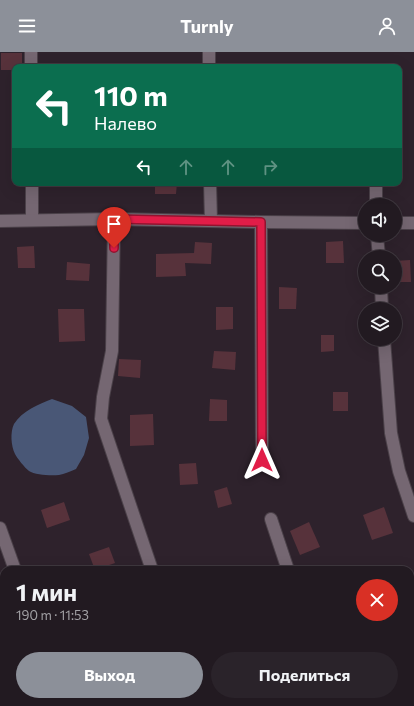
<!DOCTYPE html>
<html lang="ru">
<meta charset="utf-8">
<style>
body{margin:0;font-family:Commissioner,sans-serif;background:#2a232a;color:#f1f3f6;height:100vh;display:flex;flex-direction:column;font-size:15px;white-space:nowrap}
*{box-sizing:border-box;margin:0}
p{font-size:13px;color:#a2a1a5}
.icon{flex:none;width:22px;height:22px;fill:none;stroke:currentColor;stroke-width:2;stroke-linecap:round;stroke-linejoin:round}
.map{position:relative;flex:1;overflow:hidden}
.drawer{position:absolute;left:0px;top:514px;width:414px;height:140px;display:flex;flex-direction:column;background:#221a21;border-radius:12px 12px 0 0;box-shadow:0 4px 16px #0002,0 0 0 1px #3f383f}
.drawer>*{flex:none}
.banner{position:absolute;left:12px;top:12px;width:390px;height:122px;border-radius:8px;box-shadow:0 4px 16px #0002,0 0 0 1px #3f383f;background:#0b6e4f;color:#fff;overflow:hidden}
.fabs{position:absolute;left:358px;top:146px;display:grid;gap:8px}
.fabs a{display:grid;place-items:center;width:44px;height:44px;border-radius:50%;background:#221a21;box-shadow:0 4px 16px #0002,0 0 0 1px #3f383f;font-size:20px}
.pin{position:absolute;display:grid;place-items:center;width:34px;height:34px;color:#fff;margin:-41px -17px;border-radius:50% 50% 50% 0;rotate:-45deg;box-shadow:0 0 4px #0007}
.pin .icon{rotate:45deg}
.me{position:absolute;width:44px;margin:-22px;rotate:0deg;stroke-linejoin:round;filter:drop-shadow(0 0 3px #0008)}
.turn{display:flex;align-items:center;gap:14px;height:84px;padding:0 16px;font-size:18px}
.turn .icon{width:52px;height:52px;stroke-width:2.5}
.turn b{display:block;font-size:28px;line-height:34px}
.lanes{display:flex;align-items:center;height:38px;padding:0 16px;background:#0003;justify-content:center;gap:20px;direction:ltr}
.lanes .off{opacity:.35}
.round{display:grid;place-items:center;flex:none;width:42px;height:42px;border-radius:21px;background:#2a232a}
.head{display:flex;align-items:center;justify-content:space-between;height:68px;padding:0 16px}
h1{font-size:24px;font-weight:700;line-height:30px}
.action{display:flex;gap:8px;margin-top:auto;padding:8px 16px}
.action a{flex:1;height:46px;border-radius:24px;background:#8c9099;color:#fff;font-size:16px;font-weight:700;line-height:46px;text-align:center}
.action a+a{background:#2a232a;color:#f1f3f6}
header{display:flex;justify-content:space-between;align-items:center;height:52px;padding:0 16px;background:#8c9099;color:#fff;font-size:18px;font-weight:700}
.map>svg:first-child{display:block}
.water{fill:#495776}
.building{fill:#57323b}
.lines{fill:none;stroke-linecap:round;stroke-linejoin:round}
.minor-casing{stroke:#4b4149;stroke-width:14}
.minor{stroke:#756772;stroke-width:12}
.route-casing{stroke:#92132f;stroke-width:10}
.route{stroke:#e11d48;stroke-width:7}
</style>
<header><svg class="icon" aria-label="menu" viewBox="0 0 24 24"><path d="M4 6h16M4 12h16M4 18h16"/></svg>Turnly<svg class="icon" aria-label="person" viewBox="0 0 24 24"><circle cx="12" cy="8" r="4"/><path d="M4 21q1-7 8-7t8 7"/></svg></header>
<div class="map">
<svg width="414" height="654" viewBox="0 0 414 654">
<rect width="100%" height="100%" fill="#2e222c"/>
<path class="water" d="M 52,347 L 72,354 L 86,365 L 89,386 L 84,403 L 76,417 C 71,419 64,422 59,423 C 51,424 35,423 29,419 C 25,416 17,406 15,402 C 11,394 10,380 14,372 C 22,359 39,352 52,347 Z"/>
<g class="building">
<path d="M 1,1 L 22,1 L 22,15 L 15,15 L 15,18 L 1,18 Z"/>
<path d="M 155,131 L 177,131 L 176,142 L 155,142 Z"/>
<path d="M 343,189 L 344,211 L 326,211 L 326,190 Z"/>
<path d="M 195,190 L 212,191 L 211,212 L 185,211 L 186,224 L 156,225 L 156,202 L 194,201 Z"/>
<path d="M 34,194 L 35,216 L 18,216 L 17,195 Z"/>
<path d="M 410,208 L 411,230 L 395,230 L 395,209 Z"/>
<path d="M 67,210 L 90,212 L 89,229 L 66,228 Z"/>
<path d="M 279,235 L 297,236 L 296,257 L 279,257 Z"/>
<path d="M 216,255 L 233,255 L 233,277 L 216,278 Z"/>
<path d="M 58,257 L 84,257 L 85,289 L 59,290 Z"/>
<path d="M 321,283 L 334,283 L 334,299 L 321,300 Z"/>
<path d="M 214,299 L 236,300 L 235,318 L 212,316 Z"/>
<path d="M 119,307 L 141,308 L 140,326 L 118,324 Z"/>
<rect x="333" y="340" width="15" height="19"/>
<path d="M 210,347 L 227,348 L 227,369 L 209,369 Z"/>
<path d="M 153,362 L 154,393 L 130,394 L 130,363 Z"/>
<path d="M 196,411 L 198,432 L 180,433 L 179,412 Z"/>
<path d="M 227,435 L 232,452 L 218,456 L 214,439 Z"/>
<path d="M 64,450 L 70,468 L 47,476 L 41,458 Z"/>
<path d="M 384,455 L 393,481 L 372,488 L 363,463 Z"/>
<path d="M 309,470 L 320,495 L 300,503 L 290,479 Z"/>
<path d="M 109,495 L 115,511 L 95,518 L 89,502 Z"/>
</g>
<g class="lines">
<g class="minor-casing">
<g id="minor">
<path d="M 31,0 L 31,15"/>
<path d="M 209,0 L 209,15"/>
<path d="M 32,131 L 32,168"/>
<path d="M 210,131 L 211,169"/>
<path d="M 376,131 L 376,153"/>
<path d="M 114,167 L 112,299 L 103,345 L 101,367 L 152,518"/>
<path d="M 0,169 L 114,167 L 261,170 L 365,171"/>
<path d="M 261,170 L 262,408"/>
<path d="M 395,171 L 414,171"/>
<path d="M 377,183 L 379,205"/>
<path d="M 381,235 L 382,257"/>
<path d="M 384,287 L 391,381 L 399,419 L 414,464"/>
<path d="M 271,467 L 288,518"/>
<path d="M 0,476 L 15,518"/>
<path d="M 61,650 L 63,654"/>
<path d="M 197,650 L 198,654"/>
<path d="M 332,650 L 333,654"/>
</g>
</g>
<use href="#minor" class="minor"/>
</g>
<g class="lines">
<g class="route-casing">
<path id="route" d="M 114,196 L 114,167 L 261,170 L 262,408"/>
</g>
<use href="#route" class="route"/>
</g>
</svg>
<div class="fabs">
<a><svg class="icon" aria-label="sound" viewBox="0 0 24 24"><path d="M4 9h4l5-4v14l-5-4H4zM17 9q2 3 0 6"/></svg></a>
<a><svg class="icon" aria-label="search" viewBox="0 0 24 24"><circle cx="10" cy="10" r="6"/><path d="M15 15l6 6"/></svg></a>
<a><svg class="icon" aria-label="layers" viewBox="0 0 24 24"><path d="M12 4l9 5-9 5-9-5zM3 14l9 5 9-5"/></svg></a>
</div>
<div class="pin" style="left:114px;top:196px;background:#d93025"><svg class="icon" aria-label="arrive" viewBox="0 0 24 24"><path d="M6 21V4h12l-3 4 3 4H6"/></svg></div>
<svg class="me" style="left:262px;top:408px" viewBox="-20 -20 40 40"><path d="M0-17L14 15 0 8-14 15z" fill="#e11d48" stroke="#fff" stroke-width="4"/></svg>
<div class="banner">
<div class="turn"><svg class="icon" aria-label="left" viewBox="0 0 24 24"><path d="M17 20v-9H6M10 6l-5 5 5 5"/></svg><div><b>110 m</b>Налево</div></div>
<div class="lanes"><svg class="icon" aria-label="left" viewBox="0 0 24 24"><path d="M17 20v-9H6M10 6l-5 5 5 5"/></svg><svg class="icon off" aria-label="ahead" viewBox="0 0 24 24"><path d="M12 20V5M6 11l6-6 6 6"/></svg><svg class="icon off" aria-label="ahead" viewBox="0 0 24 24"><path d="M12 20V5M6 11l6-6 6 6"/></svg><svg class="icon off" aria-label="right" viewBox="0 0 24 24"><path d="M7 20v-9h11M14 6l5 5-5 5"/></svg></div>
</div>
<section class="drawer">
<div class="head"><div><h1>1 мин</h1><p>190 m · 11:53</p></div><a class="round" style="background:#d93025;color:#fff"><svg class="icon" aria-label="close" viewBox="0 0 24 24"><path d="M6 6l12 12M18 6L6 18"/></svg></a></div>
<div class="action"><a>Выход</a><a>Поделиться</a></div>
</section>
</div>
